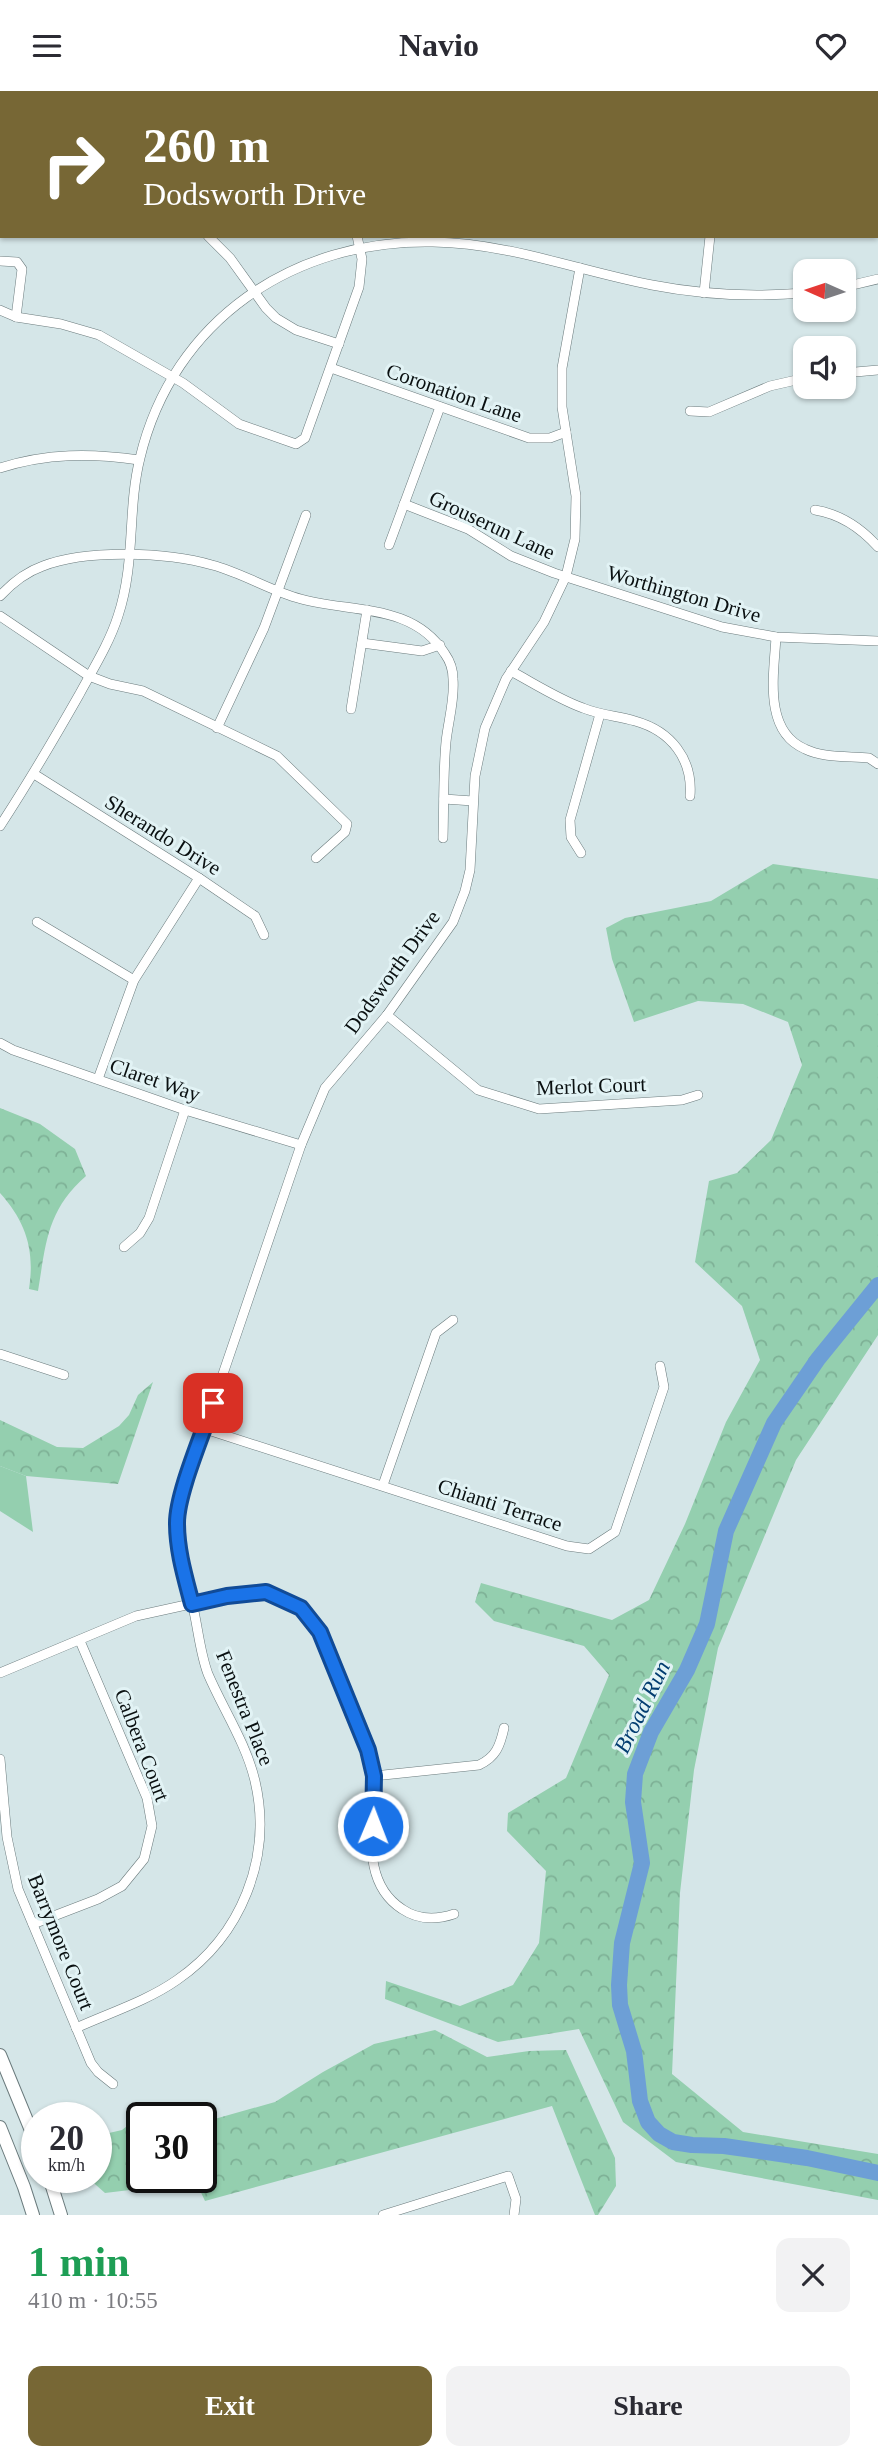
<!DOCTYPE html>
<meta charset="utf-8">
<style>
body{margin:0;font-family:"Times New Roman",serif;background:#f2f2f3;color:#2b2b33;height:100vh;display:flex;flex-direction:column;font-size:26px;white-space:nowrap}
*{box-sizing:border-box;margin:0}
p{font-size:23px;color:#7c7c81}
.icon{flex:none;width:38px;height:38px;fill:none;stroke:currentColor;stroke-width:2;stroke-linecap:round;stroke-linejoin:round}
.map{position:relative;height:2124px;overflow:hidden}
.drawer{display:flex;flex-direction:column;background:#fff;flex:1}
.drawer>*{flex:none}
.top-card{position:absolute;left:0px;top:0px;width:878px;height:147px;box-shadow:0 2px 5px #0004;background:#776735;color:#fff;overflow:hidden}
.needle{width:46px;rotate:273deg}
.buttons{position:absolute;left:793px;top:168px;display:grid;gap:14px}
.buttons a{display:grid;place-items:center;width:63px;height:63px;border-radius:14px;background:#fff;box-shadow:0 2px 5px #0004;font-size:35px}
.speed{position:absolute;left:21px;top:2011px;display:flex;gap:14px;font-size:35px;font-weight:700;text-align:center}
.speed>*{display:grid;place-content:center;width:91px;height:91px;border-radius:50%;background:#fff;box-shadow:0 2px 5px #0004;line-height:1}
.speed small{font-size:18px;font-weight:400}
.speed .limit{border:4px solid #111;border-radius:10px;background:#fff;color:#111}
.pin{position:absolute;display:grid;place-items:center;width:60px;height:60px;color:#fff;margin:-30px;border-radius:14px;box-shadow:0 4px 10px #0006}
.me{position:absolute;width:77px;margin:-38px;rotate:1deg;stroke-linejoin:round;filter:drop-shadow(0 0 5px #0008)}
.turn{display:flex;align-items:center;gap:24px;height:147px;padding:0 28px;font-size:32px}
.turn .icon{width:91px;height:91px;stroke-width:2.5}
.turn b{display:block;font-size:49px;line-height:60px}
.round{display:grid;place-items:center;flex:none;width:74px;height:74px;border-radius:14px;background:#f2f2f3}
.overview{display:flex;align-items:center;justify-content:space-between;height:119px;padding:0 28px}
h1{font-size:42px;font-weight:700;line-height:52px;color:#1e9e55}
.button{display:flex;gap:14px;margin-top:auto;padding:14px 28px}
.button a{flex:1;height:80px;border-radius:14px;background:#776735;color:#fff;font-size:28px;font-weight:700;line-height:80px;text-align:center}
.button a+a{background:#f2f2f3;color:#2b2b33}
header{display:flex;justify-content:space-between;align-items:center;height:91px;padding:0 28px;background:#fff;font-size:32px;font-weight:700}
.map>svg:first-child{display:block}
.green{fill:#94cfaf}
.forest{fill:url(#forest-crowns)}
.lines{fill:none;stroke-linecap:round;stroke-linejoin:round}
.stream{stroke:#6d9fd6;stroke-width:2.5}
.river{stroke:#6d9fd6;stroke-width:16}
.street-casing{stroke:#6b7b7d;stroke-width:10}
.secondary-casing{stroke:#6b7b7d;stroke-width:14}
.street{stroke:#fff;stroke-width:9}
.secondary{stroke:#fff;stroke-width:12}
.route-casing{stroke:#114b97;stroke-width:18}
.route{stroke:#1a73e8;stroke-width:12}
.labels{text-anchor:middle;dominant-baseline:central;stroke-width:6;stroke-linejoin:round;paint-order:stroke}
.street-label{font-size:21px;fill:#0a1011;stroke:#e2f3f5}
.water-label{font-size:23px;font-style:italic;fill:#033d70;stroke:#e2f3f5}
</style>
<header><svg class="icon" aria-label="menu" viewBox="0 0 24 24"><path d="M4 6h16M4 12h16M4 18h16"/></svg>Navio<svg class="icon" aria-label="heart" viewBox="0 0 24 24"><path d="M12 20l-8-8c-3-5 5-10 8-4 3-6 11-1 8 4z"/></svg></header>
<div class="map">
<svg width="878" height="2124" viewBox="0 0 878 2124">
<defs>
<pattern id="forest-crowns" width="20" height="18" patternUnits="userSpaceOnUse" patternTransform="scale(1.75)"><rect width="20" height="18" fill="#94cfaf"/><path d="M2 6a3 3 0 1 1 6 0M12 15a3 3 0 1 1 6 0" fill="none" stroke="#7eb196"/></pattern>
</defs>
<rect width="100%" height="100%" fill="#d5e6e8"/>
<path class="green" d="M 0,1375 L 26,1385 L 33,1441 L 0,1420 Z"/>
<g class="forest">
<path d="M 501,0 L 878,0 L 878,115 L 877,2 Z"/>
<path d="M 773,773 L 878,788 L 878,1244 L 796,1369 L 718,1557 L 694,1679 L 680,1802 L 672,1983 L 743,2041 L 878,2063 L 878,2109 L 676,2071 L 623,2031 L 579,1938 L 498,1951 L 385,1908 L 386,1890 L 460,1915 L 513,1894 L 539,1852 L 546,1780 L 507,1740 L 508,1722 L 566,1687 L 609,1584 L 584,1555 L 494,1530 L 475,1511 L 481,1492 L 612,1529 L 649,1509 L 685,1433 L 726,1331 L 760,1269 L 742,1215 L 695,1171 L 709,1090 L 737,1082 L 771,1049 L 802,974 L 788,931 L 743,913 L 698,910 L 634,931 L 612,868 L 606,837 L 625,827 L 711,810 Z"/>
<path d="M 0,1017 L 40,1033 L 75,1058 L 86,1085 C 47,1119 46,1152 38,1200 L 29,1198 C 35,1159 26,1131 0,1102 Z"/>
<path d="M 153,1291 L 118,1393 L 26,1385 L 0,1375 L 0,1329 L 57,1356 L 83,1357 L 119,1335 L 129,1324 L 138,1304 Z"/>
<path d="M 435,1939 L 487,1966 L 529,1960 L 566,1959 L 615,2067 L 616,2095 L 598,2124 L 595,2124 L 552,2015 L 205,2110 L 196,2091 L 105,2102 L 87,2086 L 96,2086 L 96,2045 L 122,2039 L 136,2028 L 142,2027 L 142,2086 L 201,2086 L 201,2028 L 211,2029 L 275,2011 L 323,1981 L 374,1953 Z"/>
</g>
<g class="lines">
<g class="stream">
<path d="M 406,0 L 410,2"/>
<path d="M 832,2 L 835,0"/>
</g>
<path class="river" d="M 878,1194 L 818,1268 L 774,1332 L 726,1440 L 707,1533 L 687,1579 L 651,1641 L 635,1683 L 633,1711 L 642,1772 L 622,1852 L 619,1894 L 620,1914 L 634,1960 L 640,2010 L 648,2031 L 659,2043 L 673,2051 L 692,2054 L 724,2055 L 807,2067 L 878,2082"/>
<g class="street-casing">
<g id="street">
<path d="M 208,145 L 230,167 L 266,217 L 276,227 L 296,239 L 339,253"/>
<path d="M 0,170 L 17,171 L 22,178 L 16,226"/>
<path d="M 844,196 L 878,188"/>
<path d="M 704,202 L 710,145"/>
<path d="M 0,219 L 16,226 L 61,233 L 99,244 L 183,292 L 239,333 L 296,353 L 305,347 L 359,196 L 362,168 L 357,145"/>
<path d="M 331,277 L 529,347 L 550,347 L 566,341"/>
<path d="M 844,282 L 878,279"/>
<path d="M 690,320 L 709,321 L 770,295 L 805,287"/>
<path d="M 0,377 C 47,362 91,362 139,369"/>
<path d="M 404,413 L 468,438 L 511,465 L 554,482 L 722,536 L 776,546 L 878,550"/>
<path d="M 815,419 C 840,423 861,437 878,456"/>
<path d="M 389,454 L 440,316"/>
<path d="M 0,505 C 12,492 26,481 43,475 C 87,458 167,461 212,474 C 243,482 270,500 301,508 C 352,522 413,512 445,563 C 450,570 453,579 453,588 C 455,608 448,631 446,651 C 443,683 444,715 443,747"/>
<path d="M 0,525 L 89,585 L 110,593 L 143,600 L 277,665 L 347,733 L 345,741 L 316,767"/>
<path d="M 776,546 C 774,583 763,640 805,658 C 823,667 849,665 869,667 L 878,673"/>
<path d="M 362,552 L 422,560 L 440,554"/>
<path d="M 511,580 C 535,593 558,608 583,617 C 600,624 618,625 635,630 C 671,640 693,668 690,705"/>
<path d="M 351,618 L 367,519"/>
<path d="M 217,637 L 264,537 L 306,424"/>
<path d="M 34,683 L 199,787 L 255,825 L 264,844"/>
<path d="M 444,708 L 473,710"/>
<path d="M 0,735 C 28,692 54,648 79,604 C 93,578 109,553 118,525 C 136,471 127,419 140,367 C 173,229 294,148 433,151 C 508,152 579,180 652,194 C 703,204 754,206 805,202"/>
<path d="M 581,762 L 571,746 L 570,729 L 600,623"/>
<path d="M 37,831 L 134,889"/>
<path d="M 387,924 L 478,999 L 539,1018 L 682,1009 L 698,1004"/>
<path d="M 0,952 L 13,959 L 185,1019 L 301,1054"/>
<path d="M 98,988 L 134,889 L 199,787"/>
<path d="M 124,1156 L 140,1142 L 149,1127 L 185,1019"/>
<path d="M 0,1263 L 64,1284"/>
<path d="M 205,1338 L 567,1455 L 589,1458 L 615,1441 L 664,1296 L 660,1275"/>
<path d="M 383,1394 L 436,1242 L 453,1229"/>
<path d="M 0,1582 L 136,1525 L 227,1505 L 266,1501 L 301,1517 L 320,1541 L 371,1670 C 380,1718 353,1786 402,1818 C 418,1829 436,1829 454,1823"/>
<path d="M 0,1668 L 7,1746 L 18,1798 L 91,1972 L 98,1981 L 113,1993"/>
<path d="M 374,1685 L 479,1674 C 496,1666 500,1655 504,1637"/>
<path d="M 33,1833 L 98,1808 L 122,1795 L 144,1768 L 152,1735 L 147,1707 L 80,1550"/>
<path d="M 76,1937 C 109,1922 147,1910 177,1889 C 241,1845 273,1767 255,1690 C 246,1652 223,1618 208,1583 C 200,1562 198,1537 193,1516 C 185,1480 174,1448 179,1412 L 301,1054 L 325,997 L 387,924 L 453,831 L 465,800 L 470,779 L 475,685 L 485,637 L 506,588 L 544,531 L 566,485 L 575,448 L 576,405 L 562,316 L 562,277 L 580,177"/>
<path d="M 383,2124 L 508,2085 L 516,2108 L 514,2124"/>
</g>
</g>
<g class="secondary-casing">
<g id="secondary">
<path d="M 0,1964 L 37,2054"/>
<path d="M 0,2036 L 24,2096 L 33,2124"/>
<path d="M 49,2086 L 61,2124"/>
</g>
</g>
<use href="#street" class="street"/>
<use href="#secondary" class="secondary"/>
</g>
<g class="lines">
<g class="route-casing">
<path id="route" d="M 213,1312 C 203,1343 177,1402 177,1432 C 177,1460 185,1486 192,1513 L 227,1505 L 266,1501 L 301,1517 L 320,1541 L 368,1659 L 374,1685 L 373,1735"/>
</g>
<use href="#route" class="route"/>
</g>
<g class="labels">
<g class="street-label">
<text transform="translate(454 302) rotate(19)">Coronation Lane</text>
<text transform="translate(492 434) rotate(25)">Grouserun Lane</text>
<text transform="translate(684 503) rotate(16)">Worthington Drive</text>
<text transform="translate(163 744) rotate(32)">Sherando Drive</text>
<text transform="translate(392 881) rotate(-54)">Dodsworth Drive</text>
<text transform="translate(155 989) rotate(19)">Claret Way</text>
<text transform="translate(591 995) rotate(-2)">Merlot Court</text>
<text transform="translate(500 1414) rotate(18)">Chianti Terrace</text>
<text transform="translate(245 1617) rotate(68)">Fenestra Place</text>
<text transform="translate(142 1654) rotate(69)">Calbera Court</text>
<text transform="translate(61 1851) rotate(68)">Barrymore Court</text>
</g>
<g class="water-label">
<text transform="translate(642 1616) rotate(-64)">Broad Run</text>
</g>
</g>
</svg>
<div class="buttons">
<a><svg class="needle" viewBox="-14 -14 28 28"><path d="M0-13l5 13h-10z" fill="#e53935"/><path d="M0 13l5-13h-10z" fill="#7c7c81"/></svg></a>
<a><svg class="icon" aria-label="sound" viewBox="0 0 24 24"><path d="M4 9h4l5-4v14l-5-4H4zM17 9q2 3 0 6"/></svg></a>
</div>
<div class="speed"><div>20<small>km/h</small></div><div class="limit">30</div></div>
<div class="pin" style="left:213px;top:1312px;background:#d93025"><svg class="icon" aria-label="arrive" viewBox="0 0 24 24"><path d="M6 21V4h12l-3 4 3 4H6"/></svg></div>
<svg class="me" style="left:373px;top:1735px" viewBox="-20 -20 40 40"><circle r="17" fill="#1a73e8" stroke="#fff" stroke-width="3"/><path d="M0-11L8 9 0 5-8 9z" fill="#fff"/></svg>
<div class="top-card">
<div class="turn"><svg class="icon" aria-label="right" viewBox="0 0 24 24"><path d="M7 20v-9h11M14 6l5 5-5 5"/></svg><div><b>260 m</b>Dodsworth Drive</div></div>
</div>
</div>
<section class="drawer">
<div class="overview"><div><h1>1 min</h1><p>410 m · 10:55</p></div><a class="round"><svg class="icon" aria-label="close" viewBox="0 0 24 24"><path d="M6 6l12 12M18 6L6 18"/></svg></a></div>
<div class="button"><a>Exit</a><a>Share</a></div>
</section>
